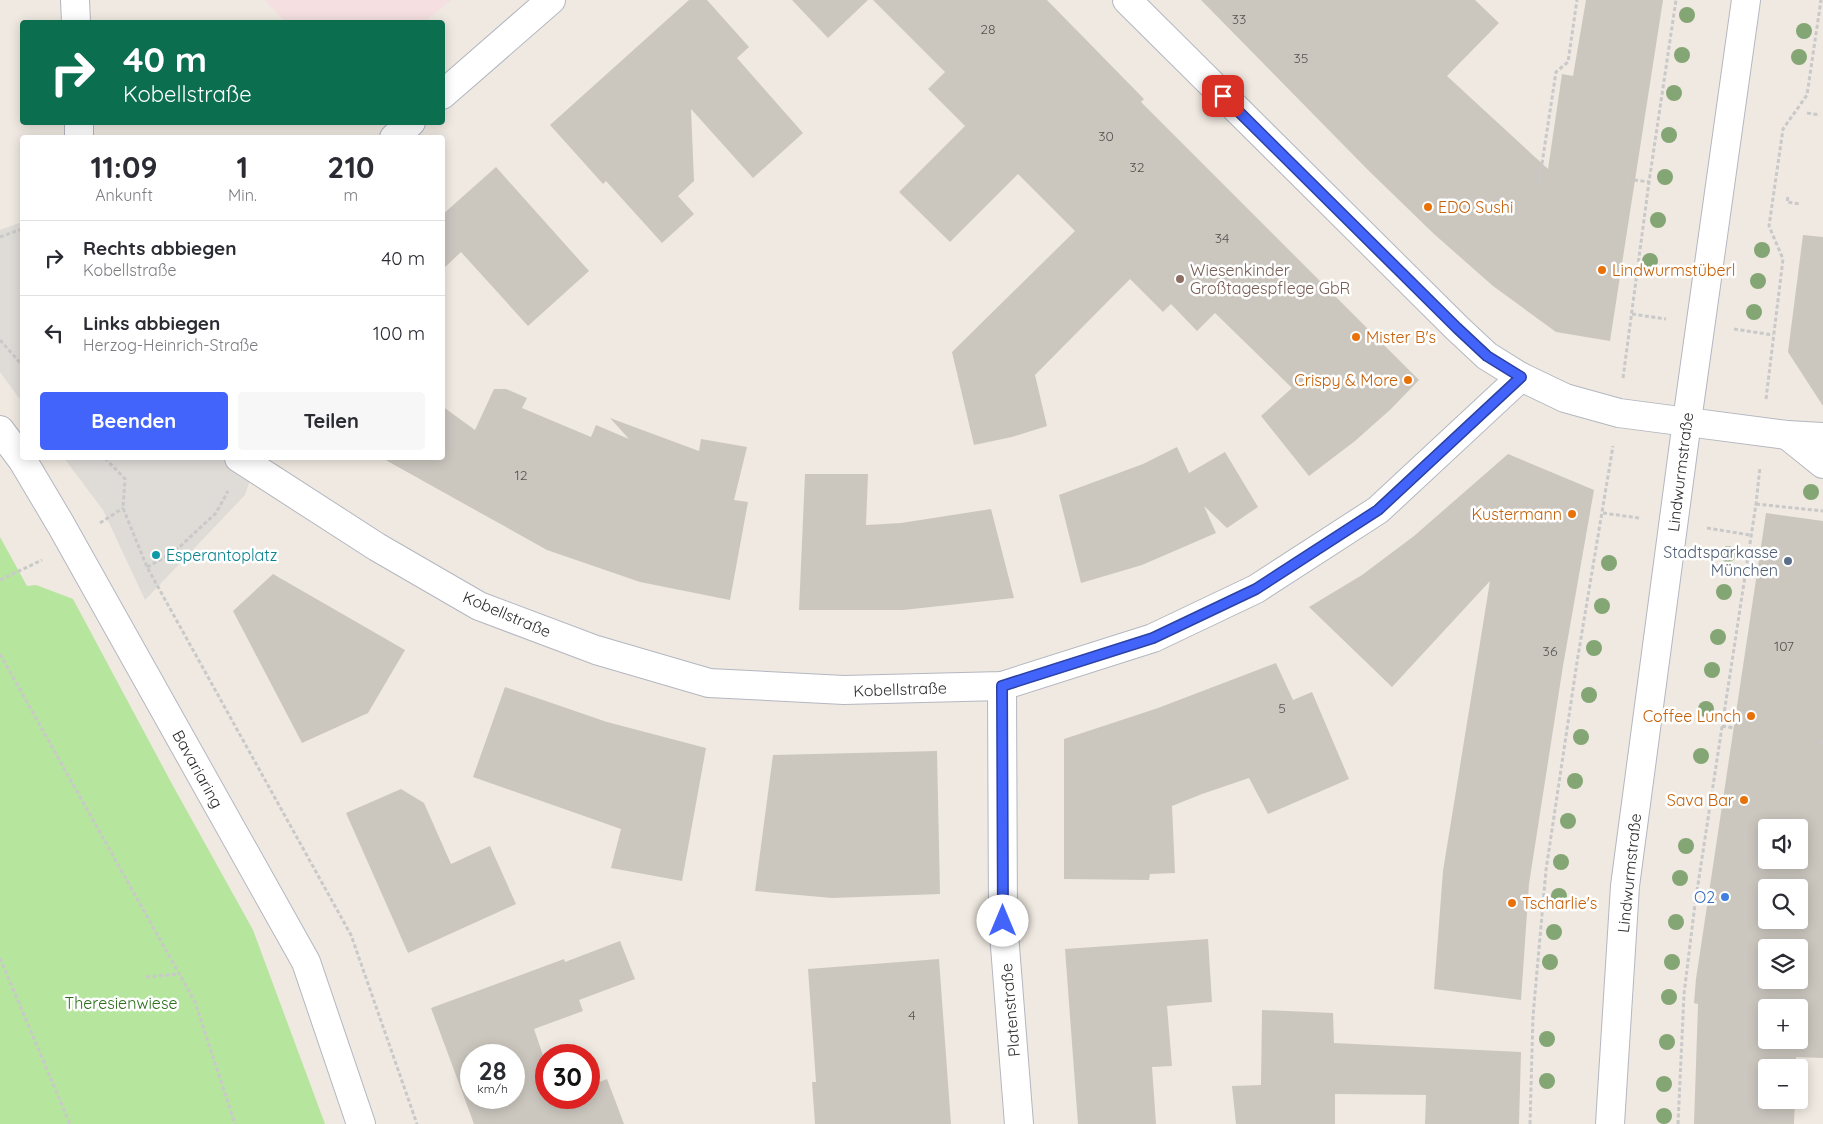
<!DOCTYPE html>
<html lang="de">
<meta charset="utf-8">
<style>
body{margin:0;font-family:Quicksand,sans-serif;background:#f7f7f7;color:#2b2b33;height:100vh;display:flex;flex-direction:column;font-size:19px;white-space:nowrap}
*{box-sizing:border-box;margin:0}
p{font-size:16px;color:#7c7c81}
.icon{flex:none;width:28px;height:28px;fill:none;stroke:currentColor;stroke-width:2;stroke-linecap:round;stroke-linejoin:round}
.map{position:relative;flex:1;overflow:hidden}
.details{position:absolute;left:20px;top:135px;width:425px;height:325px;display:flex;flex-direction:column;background:#fff;border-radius:5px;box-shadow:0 2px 12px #0003}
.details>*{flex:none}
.top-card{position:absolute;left:20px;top:20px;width:425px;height:105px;border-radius:5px;box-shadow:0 2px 12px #0003;background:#0b6e4f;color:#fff;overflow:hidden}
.controls{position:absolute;left:1758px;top:819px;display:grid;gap:10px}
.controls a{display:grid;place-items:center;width:50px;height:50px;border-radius:5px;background:#fff;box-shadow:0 2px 12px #0003;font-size:25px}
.speed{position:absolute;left:460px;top:1044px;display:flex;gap:10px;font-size:25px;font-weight:700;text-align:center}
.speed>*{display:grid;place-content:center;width:65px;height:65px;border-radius:50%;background:#fff;box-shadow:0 2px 12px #0003;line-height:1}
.speed small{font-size:12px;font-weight:400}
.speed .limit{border:8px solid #d22;background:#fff;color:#111}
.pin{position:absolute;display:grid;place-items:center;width:42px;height:42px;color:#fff;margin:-21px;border-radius:10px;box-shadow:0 2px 8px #0006}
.me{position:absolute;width:55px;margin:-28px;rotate:0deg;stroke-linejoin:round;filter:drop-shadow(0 0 4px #0008)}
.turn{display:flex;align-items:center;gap:18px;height:105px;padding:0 20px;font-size:22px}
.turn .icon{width:65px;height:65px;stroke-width:2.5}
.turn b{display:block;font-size:35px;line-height:42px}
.eta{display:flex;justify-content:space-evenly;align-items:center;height:85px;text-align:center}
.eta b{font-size:30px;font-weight:700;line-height:35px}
.button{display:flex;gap:10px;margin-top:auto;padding:10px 20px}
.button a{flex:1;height:58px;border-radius:5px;background:#4264fb;color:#fff;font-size:20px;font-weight:700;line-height:58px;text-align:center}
.button a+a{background:#f7f7f7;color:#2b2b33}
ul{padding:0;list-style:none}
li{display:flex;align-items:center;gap:15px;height:75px;padding:0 20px;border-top:1px solid #e1e1e2}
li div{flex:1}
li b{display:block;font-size:19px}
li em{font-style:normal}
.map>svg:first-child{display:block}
.medical{fill:#f5dfe0}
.green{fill:#b6e59e}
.plaza{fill:#dfdcd8}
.building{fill:#cbc7bf;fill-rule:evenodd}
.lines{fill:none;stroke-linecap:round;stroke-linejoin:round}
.minor-casing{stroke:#b4b7c1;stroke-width:30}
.secondary-casing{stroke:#b4b7c1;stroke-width:30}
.path{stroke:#c9c9c9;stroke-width:3;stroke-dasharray:4 2.5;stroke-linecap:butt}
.minor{stroke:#fff;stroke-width:28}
.secondary{stroke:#fff;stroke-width:28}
.tree{fill:#84a574}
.route-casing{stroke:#2b41a3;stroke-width:12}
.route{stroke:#4264fb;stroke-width:9}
.food-dot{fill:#e8710a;stroke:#fff;stroke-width:2}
.education-dot{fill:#8d6e63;stroke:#fff;stroke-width:2}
.culture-dot{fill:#0f9aa8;stroke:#fff;stroke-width:2}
.service-dot{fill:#5c6f8a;stroke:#fff;stroke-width:2}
.shop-dot{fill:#3f7fe0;stroke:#fff;stroke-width:2}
.labels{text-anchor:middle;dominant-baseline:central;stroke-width:5;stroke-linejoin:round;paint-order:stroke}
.number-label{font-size:14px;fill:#555452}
.food-label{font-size:16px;fill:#c56008;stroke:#fff;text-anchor:start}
.education-label{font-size:16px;fill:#785e54;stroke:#fff;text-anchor:start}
.street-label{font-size:16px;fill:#2e2e2e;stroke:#fff}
.service-label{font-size:16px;fill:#4e5e75;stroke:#fff;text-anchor:end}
.culture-label{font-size:16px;fill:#0d838f;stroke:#fff;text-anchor:start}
.shop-label{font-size:16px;fill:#366cbe;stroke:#fff;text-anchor:end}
.park-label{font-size:16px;fill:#2c6e1b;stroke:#fff}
</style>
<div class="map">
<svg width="1823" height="1124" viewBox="0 0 1823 1124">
<rect width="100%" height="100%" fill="#efe9e1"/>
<path class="medical" d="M 265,0 L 451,0 L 424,22 L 285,22 Z"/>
<path class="green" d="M 0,537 L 27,586 L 36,585 L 73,599 L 172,784 L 253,930 L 325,1124 L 0,1124 Z"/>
<g class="plaza">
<path d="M 22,222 L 22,402 L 0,372 L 0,230 Z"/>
<path d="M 64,458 L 257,458 L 245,495 L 145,600 L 103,510 Z"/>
</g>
<g class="building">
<path d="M 689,0 L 707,0 L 749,47 L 737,58 L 803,133 L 753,178 L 691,109 L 694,181 L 678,196 L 694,214 L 662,243 L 606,181 L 603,184 L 550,125 Z"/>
<path d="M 792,0 L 868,0 L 828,38 Z"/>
<path d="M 873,0 L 1047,0 L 1144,99 L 1141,102 L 1419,380 L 1391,409 L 1355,441 L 1309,476 L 1261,416 L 1292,388 L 1215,313 L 1197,331 L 1171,304 L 1163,312 L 1130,279 L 1035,375 L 1047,426 L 1012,437 L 974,445 L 952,352 L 1075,231 L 1018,174 L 950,242 L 899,192 L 965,126 L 928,89 L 945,72 Z"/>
<path d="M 1201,0 L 1475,0 L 1499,23 L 1447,76 L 1548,169 L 1562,74 L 1573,76 L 1586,0 L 1663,0 L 1610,341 L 1556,332 L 1493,286 L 1434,234 L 1368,170 Z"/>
<path d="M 496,167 L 589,271 L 528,326 L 461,252 L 442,270 L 442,215 Z"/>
<path d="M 1803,235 L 1823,237 L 1823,406 L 1788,352 Z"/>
<path d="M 494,389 L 506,389 L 527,398 L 522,408 L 591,437 L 596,425 L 629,439 L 610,418 L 699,451 L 701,439 L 747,447 L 734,500 L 748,502 L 730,600 L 640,582 L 547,550 L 382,458 L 442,458 L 442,406 L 475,430 Z"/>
<path d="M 1177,447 L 1189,473 L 1225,452 L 1258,507 L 1227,528 L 1204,506 L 1216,533 L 1142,565 L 1081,583 L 1059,495 L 1143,464 Z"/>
<path d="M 1508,454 L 1594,490 L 1563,666 L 1529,884 L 1521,1000 L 1434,989 L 1443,871 L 1490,581 L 1392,687 L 1309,607 L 1362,575 L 1414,536 Z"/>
<path d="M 805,474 L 868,474 L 866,525 L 901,523 L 991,509 L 1014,598 L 903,610 L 799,610 Z"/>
<path d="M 1766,513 L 1823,521 L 1823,1058 L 1796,1057 L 1796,1068 L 1766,1068 L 1766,1100 L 1795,1100 L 1794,1124 L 1694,1124 L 1698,1004 L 1694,1003 L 1696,979 ZM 1766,828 L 1799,828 L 1799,860 L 1766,860 ZM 1766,888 L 1799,888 L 1799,920 L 1766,920 ZM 1766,948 L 1799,948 L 1799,980 L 1766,980 ZM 1766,1008 L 1799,1008 L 1799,1040 L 1766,1040 Z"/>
<path d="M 273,574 L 405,650 L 368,713 L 302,743 L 233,611 Z"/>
<path d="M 1276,663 L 1293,700 L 1312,692 L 1349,779 L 1268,814 L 1249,778 L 1202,794 L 1172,806 L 1175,873 L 1150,874 L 1149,880 L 1064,879 L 1064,739 L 1158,708 Z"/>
<path d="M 505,687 L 607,722 L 706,748 L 682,881 L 611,868 L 621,829 L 473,777 Z"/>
<path d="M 937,751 L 940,894 L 832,898 L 755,891 L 773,755 Z"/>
<path d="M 401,789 L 424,803 L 451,864 L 490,846 L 516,904 L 408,953 L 346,813 Z"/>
<path d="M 1208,939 L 1212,1002 L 1167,1006 L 1172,1066 L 1152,1067 L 1156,1124 L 1078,1124 L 1065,949 Z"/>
<path d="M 620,941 L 635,979 L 579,1000 L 583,1011 L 534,1029 L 546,1064 L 546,1098 L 589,1098 L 589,1086 L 607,1079 L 624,1124 L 474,1124 L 431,1008 L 564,959 L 565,962 ZM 471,1055 L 514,1055 L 514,1098 L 471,1098 Z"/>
<path d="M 939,959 L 951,1124 L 815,1124 L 812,1082 L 816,1082 L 808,969 Z"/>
<path d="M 1262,1010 L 1333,1013 L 1334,1043 L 1521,1052 L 1519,1124 L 1425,1124 L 1426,1095 L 1335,1094 L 1335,1124 L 1236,1124 L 1232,1086 L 1261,1085 Z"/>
</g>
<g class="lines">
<g class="minor-casing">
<g id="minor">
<path d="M 75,0 L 76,22"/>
<path d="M 442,95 L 551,0"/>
<path d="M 79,122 L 79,138"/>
<path d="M 394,138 L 411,122"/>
<path d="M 0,430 L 23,461 L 61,525 L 306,962 L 361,1124"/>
<path d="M 1787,435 L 1823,464"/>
<path d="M 239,458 L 377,547 L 479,606 L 596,650 L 709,683 L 844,690 L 1002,686 L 1153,638 L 1256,589 L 1378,510 L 1521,377"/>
<path d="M 1002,686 L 1003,921 L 1019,1124"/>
</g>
</g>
<g class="secondary-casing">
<g id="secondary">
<path d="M 1127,0 L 1457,328 L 1487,356 L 1521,377 L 1565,398 L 1619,413 L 1787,435 L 1823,437"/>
<path d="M 1610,1124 L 1625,886 L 1687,421 L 1746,0"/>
</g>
</g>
<g class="path">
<path d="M 1807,113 L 1820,115"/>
<path d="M 1627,179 L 1629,180"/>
<path d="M 1634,180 L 1649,182"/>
<path d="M 1539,183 L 1556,72 L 1568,62 L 1577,0"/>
<path d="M 1788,197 L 1787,202 L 1800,204"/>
<path d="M 0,237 L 22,229"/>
<path d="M 1632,314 L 1666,319"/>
<path d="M 1734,329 L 1773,335"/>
<path d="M 0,340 L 22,365"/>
<path d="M 1623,378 L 1649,182 L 1676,0"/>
<path d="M 1766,399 L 1783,259 L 1769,226 L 1783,129 L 1807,95 L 1821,0"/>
<path d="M 105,458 L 125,479 L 123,508 L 147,567 L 351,935 L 417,1124"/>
<path d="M 1756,504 L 1823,511"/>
<path d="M 1603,513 L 1639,518"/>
<path d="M 100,523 L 123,508"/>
<path d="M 1707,528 L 1750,535"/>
<path d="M 147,567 L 173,553 L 216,513 L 228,491"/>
<path d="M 0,580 L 42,560"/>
<path d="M 0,654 L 195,1002 L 235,1124"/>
<path d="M 1722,726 L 1734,728"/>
<path d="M 1820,743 L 1823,743"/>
<path d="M 0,958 L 70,1124"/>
<path d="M 146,977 L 179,974"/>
<path d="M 1530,1124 L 1533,1016 L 1546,870 L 1577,662 L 1613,446"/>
<path d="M 1678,1124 L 1684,994 L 1695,904 L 1756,504 L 1760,467"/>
</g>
<use href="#minor" class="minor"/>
<use href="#secondary" class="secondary"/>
</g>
<g class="tree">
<circle cx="1687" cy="15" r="8"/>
<circle cx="1804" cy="31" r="8"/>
<circle cx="1682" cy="55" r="8"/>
<circle cx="1799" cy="57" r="8"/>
<circle cx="1674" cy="93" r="8"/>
<circle cx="1669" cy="135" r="8"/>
<circle cx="1665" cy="177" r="8"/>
<circle cx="1658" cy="220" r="8"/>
<circle cx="1762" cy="250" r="8"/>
<circle cx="1650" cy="261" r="8"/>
<circle cx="1758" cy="281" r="8"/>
<circle cx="1754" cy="312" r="8"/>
<circle cx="1811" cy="492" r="8"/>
<circle cx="1728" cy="554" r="8"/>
<circle cx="1609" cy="563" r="8"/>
<circle cx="1724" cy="592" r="8"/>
<circle cx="1602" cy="606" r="8"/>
<circle cx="1718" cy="637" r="8"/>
<circle cx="1594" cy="648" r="8"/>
<circle cx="1712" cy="670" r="8"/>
<circle cx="1589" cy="695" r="8"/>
<circle cx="1706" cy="709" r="8"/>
<circle cx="1581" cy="737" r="8"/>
<circle cx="1701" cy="756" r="8"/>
<circle cx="1575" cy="781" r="8"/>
<circle cx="1568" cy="821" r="8"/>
<circle cx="1686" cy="846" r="8"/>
<circle cx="1561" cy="862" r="8"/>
<circle cx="1680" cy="878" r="8"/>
<circle cx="1559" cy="896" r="8"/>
<circle cx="1676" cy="922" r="8"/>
<circle cx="1554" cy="932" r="8"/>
<circle cx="1550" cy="962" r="8"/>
<circle cx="1672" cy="962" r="8"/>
<circle cx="1669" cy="997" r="8"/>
<circle cx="1547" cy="1039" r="8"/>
<circle cx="1667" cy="1042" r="8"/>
<circle cx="1547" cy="1081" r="8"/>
<circle cx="1664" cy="1084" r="8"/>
<circle cx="1664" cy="1116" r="8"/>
</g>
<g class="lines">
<g class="route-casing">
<path id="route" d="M 1003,921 L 1002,686 L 1153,638 L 1256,589 L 1378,510 L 1521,377 L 1487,356 L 1457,328 L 1223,96"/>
</g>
<use href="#route" class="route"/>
</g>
<g class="food-dot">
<circle cx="1428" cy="207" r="5"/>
<circle cx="1602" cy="270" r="5"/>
<circle cx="1356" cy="337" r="5"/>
<circle cx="1408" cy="380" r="5"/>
<circle cx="1572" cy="514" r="5"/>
<circle cx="1751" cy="716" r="5"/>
<circle cx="1744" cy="800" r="5"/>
<circle cx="1512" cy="903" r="5"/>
</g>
<circle class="education-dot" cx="1180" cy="279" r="5"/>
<circle class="culture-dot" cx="156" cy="555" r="5"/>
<circle class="service-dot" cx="1788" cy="561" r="5"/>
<circle class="shop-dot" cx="1725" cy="897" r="5"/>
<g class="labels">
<g class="number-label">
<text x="1239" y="19">33</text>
<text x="988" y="29">28</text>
<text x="1301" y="58">35</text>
<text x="1106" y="136">30</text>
<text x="1137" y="167">32</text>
<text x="1222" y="238">34</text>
<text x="521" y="475">12</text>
<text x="1784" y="646">107</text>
<text x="1550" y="651">36</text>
<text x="1282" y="708">5</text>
<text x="912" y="1015">4</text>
</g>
<g class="food-label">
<text x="1438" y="207">EDO Sushi</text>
<text x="1612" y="270">Lindwurmstüberl</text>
<text x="1366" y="337">Mister B's</text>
<text x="1398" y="380" text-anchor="end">Crispy &amp; More</text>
<text x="1562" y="514" text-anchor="end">Kustermann</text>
<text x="1741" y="716" text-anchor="end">Coffee Lunch</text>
<text x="1734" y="800" text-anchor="end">Sava Bar</text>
<text x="1522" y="903">Tscharlie's</text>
</g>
<g class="education-label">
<text x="1190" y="270">Wiesenkinder<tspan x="1190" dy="18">Großtagespflege GbR</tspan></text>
</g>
<g class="street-label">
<text transform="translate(1680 472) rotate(-83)">Lindwurmstraße</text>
<text transform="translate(507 614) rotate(23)">Kobellstraße</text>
<text transform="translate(900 689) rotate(-2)">Kobellstraße</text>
<text transform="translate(198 769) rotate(61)">Bavariaring</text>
<text transform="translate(1629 873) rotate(-84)">Lindwurmstraße</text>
<text transform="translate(1010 1010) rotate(-95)">Platenstraße</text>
</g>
<g class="service-label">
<text x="1778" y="552">Stadtsparkasse<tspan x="1778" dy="18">München</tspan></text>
</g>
<g class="culture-label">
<text x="166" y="555">Esperantoplatz</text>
</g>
<g class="shop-label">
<text x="1715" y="897">O2</text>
</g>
<g class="park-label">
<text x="121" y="1003">Theresienwiese</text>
</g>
</g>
</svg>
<div class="controls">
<a><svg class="icon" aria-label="sound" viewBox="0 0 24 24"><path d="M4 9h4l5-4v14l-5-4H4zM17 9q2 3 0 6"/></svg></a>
<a><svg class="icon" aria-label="search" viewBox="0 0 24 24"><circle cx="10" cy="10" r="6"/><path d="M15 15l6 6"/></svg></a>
<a><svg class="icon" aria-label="layers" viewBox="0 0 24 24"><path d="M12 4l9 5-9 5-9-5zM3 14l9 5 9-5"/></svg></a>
<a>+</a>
<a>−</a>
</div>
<div class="speed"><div>28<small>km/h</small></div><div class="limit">30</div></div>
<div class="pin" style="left:1223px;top:96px;background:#d93025"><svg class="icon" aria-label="arrive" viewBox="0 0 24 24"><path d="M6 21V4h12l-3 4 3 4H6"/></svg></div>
<svg class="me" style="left:1003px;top:921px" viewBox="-20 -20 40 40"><circle r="19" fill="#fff"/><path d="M0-13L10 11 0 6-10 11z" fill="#4264fb"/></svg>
<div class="top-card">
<div class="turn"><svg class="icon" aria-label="right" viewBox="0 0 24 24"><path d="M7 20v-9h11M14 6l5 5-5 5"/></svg><div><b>40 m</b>Kobellstraße</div></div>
</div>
<section class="details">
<div class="eta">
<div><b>11:09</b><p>Ankunft</p></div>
<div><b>1</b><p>Min.</p></div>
<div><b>210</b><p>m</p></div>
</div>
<ul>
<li><svg class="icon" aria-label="right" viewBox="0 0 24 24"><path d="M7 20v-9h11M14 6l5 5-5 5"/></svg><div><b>Rechts abbiegen</b><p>Kobellstraße</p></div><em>40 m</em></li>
<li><svg class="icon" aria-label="left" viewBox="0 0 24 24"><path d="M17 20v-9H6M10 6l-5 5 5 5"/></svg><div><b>Links abbiegen</b><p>Herzog-Heinrich-Straße</p></div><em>100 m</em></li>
</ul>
<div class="button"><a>Beenden</a><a>Teilen</a></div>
</section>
</div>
